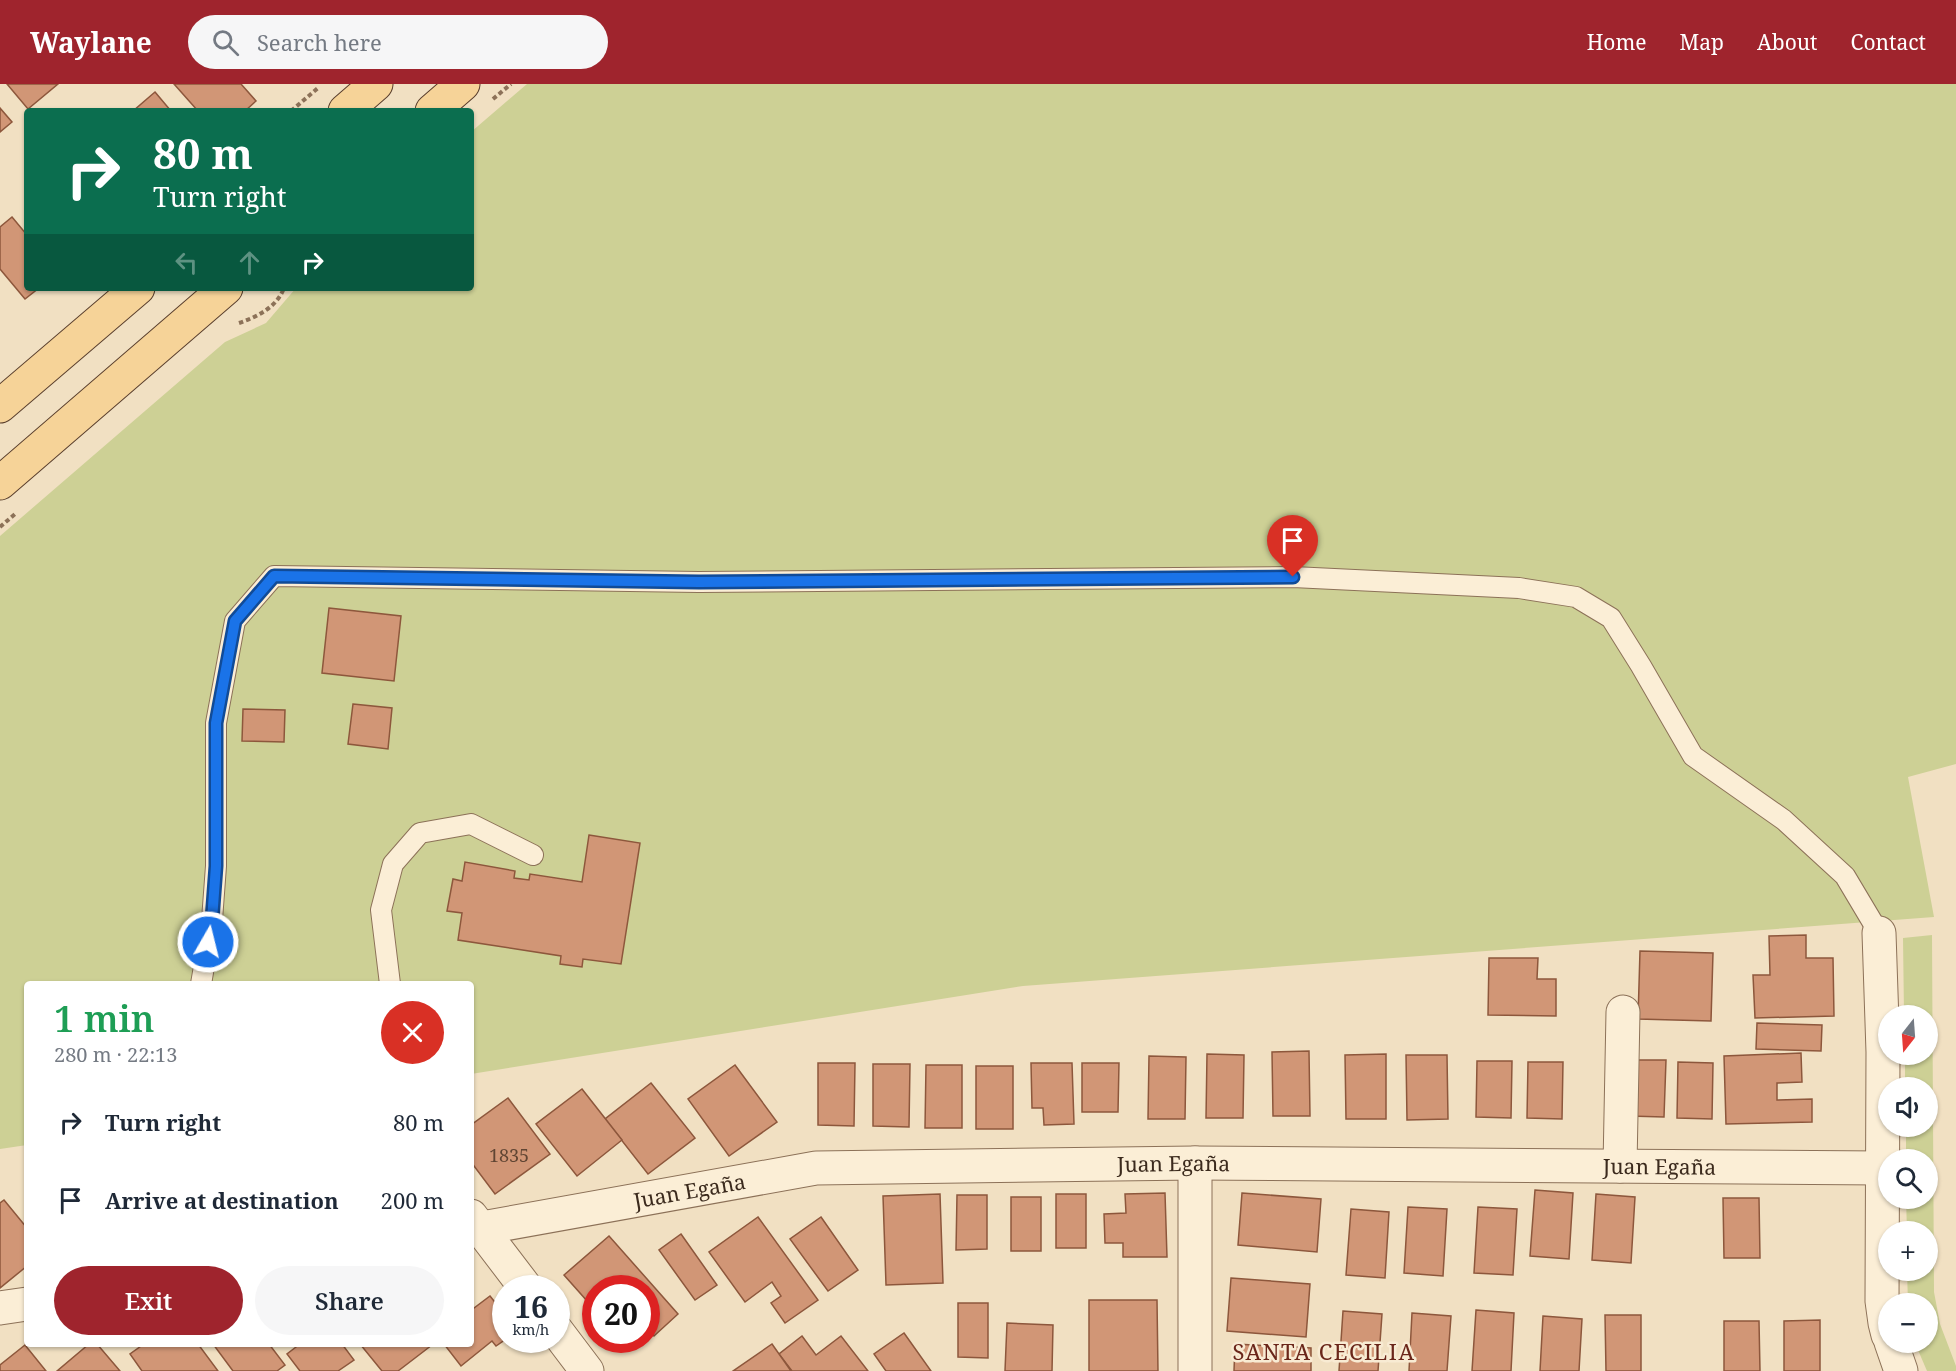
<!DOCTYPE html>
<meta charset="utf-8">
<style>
body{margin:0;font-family:"Noto Serif",serif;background:#f6f6f7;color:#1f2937;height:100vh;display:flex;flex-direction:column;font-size:22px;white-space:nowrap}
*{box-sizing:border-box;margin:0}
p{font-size:20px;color:#747a83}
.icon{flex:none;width:33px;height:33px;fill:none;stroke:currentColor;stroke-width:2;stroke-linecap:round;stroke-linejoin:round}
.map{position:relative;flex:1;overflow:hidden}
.side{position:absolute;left:24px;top:897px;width:450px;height:366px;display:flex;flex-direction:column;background:#fff;border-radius:6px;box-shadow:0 2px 4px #0004}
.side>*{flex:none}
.banner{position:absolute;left:24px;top:24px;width:450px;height:183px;border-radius:6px;box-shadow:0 2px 4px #0004;background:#0b6e4f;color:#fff;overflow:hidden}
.needle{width:39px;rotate:197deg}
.buttons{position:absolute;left:1878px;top:921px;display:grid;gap:12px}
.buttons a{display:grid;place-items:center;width:60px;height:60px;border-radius:50%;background:#fff;box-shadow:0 2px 4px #0004;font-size:30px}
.speed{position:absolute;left:492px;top:1191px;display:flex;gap:12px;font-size:30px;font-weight:700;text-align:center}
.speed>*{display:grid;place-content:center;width:78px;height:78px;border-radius:50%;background:#fff;box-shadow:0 2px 4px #0004;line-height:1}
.speed small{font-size:15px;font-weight:400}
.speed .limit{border:9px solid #d22;background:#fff;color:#111}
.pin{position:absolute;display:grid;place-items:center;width:51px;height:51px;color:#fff;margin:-62px -26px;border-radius:50% 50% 50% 0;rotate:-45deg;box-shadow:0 0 6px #0007}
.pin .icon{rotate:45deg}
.me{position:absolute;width:66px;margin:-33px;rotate:8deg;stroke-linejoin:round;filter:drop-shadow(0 0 4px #0008)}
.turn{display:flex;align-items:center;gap:21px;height:126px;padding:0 30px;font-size:27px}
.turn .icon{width:78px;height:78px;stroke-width:2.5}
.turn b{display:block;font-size:42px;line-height:51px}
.lanes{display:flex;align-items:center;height:57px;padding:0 30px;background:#0003;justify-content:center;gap:30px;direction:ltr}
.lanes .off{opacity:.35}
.round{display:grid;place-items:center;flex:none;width:63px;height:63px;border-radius:32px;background:#f6f6f7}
.overview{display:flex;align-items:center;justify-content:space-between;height:102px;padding:0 30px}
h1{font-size:36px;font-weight:600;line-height:45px;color:#1e9e55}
.button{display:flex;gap:12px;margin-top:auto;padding:12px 30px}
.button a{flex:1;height:69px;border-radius:36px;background:#9f242d;color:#fff;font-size:24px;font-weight:600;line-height:69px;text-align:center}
.button a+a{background:#f6f6f7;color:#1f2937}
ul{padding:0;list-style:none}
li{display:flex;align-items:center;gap:18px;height:78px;padding:0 30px}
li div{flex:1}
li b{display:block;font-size:22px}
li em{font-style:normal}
header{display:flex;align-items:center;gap:36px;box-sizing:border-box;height:84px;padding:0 30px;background:#9f242d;color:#fff}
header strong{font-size:28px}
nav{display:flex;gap:33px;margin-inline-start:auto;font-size:21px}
.search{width:420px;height:54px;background:#f6f6f7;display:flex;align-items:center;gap:15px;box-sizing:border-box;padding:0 21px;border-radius:33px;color:#747a83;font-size:22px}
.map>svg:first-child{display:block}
.green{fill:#cdd095}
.building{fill:#d19676;stroke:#8d573c;stroke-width:1.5}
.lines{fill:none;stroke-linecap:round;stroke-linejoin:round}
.service-casing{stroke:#8c7158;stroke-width:22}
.minor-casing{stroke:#8c7158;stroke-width:35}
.primary-casing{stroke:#5a3f2d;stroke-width:35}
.path{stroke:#8c7158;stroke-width:4;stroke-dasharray:4.5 3;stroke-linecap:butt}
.service{stroke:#fbeed6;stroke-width:20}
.minor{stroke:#fbeed6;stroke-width:33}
.primary{stroke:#f6d398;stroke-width:33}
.route-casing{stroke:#114b97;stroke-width:15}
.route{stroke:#1a73e8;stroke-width:10}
.labels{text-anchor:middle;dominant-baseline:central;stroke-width:5;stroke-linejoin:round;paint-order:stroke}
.number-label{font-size:18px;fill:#604533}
.street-label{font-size:21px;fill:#3b2a1d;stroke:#f8ebd3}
.neighbourhood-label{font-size:22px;letter-spacing:1.5px;fill:#6a261a;stroke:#f8ebd3}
</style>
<header>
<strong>Waylane</strong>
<div class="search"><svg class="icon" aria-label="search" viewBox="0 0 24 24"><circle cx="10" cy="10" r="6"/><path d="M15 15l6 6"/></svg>Search here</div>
<nav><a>Home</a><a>Map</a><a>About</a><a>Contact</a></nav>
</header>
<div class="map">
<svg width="1956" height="1287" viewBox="0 0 1956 1287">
<rect width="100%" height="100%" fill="#f1e0c2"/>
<g class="green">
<path d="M 527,0 L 1956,0 L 1956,680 L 1908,693 L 1934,833 L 1023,902 L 471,990 L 471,900 L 27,900 L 27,1061 L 0,1065 L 0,452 L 225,258 L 266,239 L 296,204 L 471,204 L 471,48 Z"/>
<path d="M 1932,851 L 1934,1208 L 1940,1240 L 1956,1282 L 1956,1287 L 1927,1287 L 1915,1259 L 1928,1258 L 1928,1220 L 1908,1219 L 1907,1187 L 1928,1186 L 1928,1148 L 1907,1147 L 1906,1115 L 1928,1114 L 1928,1076 L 1906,1075 L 1906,1043 L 1928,1042 L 1928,1004 L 1905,1003 L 1905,971 L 1928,970 L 1928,932 L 1904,931 L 1903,854 Z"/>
</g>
<g class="building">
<path d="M 7,0 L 58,0 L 28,25 Z"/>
<path d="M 174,0 L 241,0 L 256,17 L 245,27 L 198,27 Z"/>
<path d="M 155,8 L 171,27 L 133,27 Z"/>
<path d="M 0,24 L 12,38 L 0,48 Z"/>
<path d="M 12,133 L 27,151 L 27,204 L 39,204 L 25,215 L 0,185 L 0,143 Z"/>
<path d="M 329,524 L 401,532 L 394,597 L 322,589 Z"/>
<path d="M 353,620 L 392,624 L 388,665 L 348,660 Z"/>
<path d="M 243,625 L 285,626 L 284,658 L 242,657 Z"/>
<path d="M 589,751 L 640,759 L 621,880 L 583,875 L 582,883 L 560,880 L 561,872 L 458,856 L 462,829 L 447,827 L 453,795 L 462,797 L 465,778 L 515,787 L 514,794 L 529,796 L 530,790 L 582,798 Z"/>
<path d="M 1806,851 L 1806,874 L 1833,874 L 1834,932 L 1755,934 L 1753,891 L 1770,891 L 1769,852 Z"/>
<path d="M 1640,867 L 1713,869 L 1711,937 L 1638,935 Z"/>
<path d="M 1489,874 L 1538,874 L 1537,895 L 1556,895 L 1556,932 L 1488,931 Z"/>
<path d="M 1757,939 L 1822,941 L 1821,967 L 1756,965 Z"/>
<path d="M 1309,967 L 1310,1032 L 1273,1032 L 1272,968 Z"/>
<path d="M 1801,969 L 1802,998 L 1777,999 L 1777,1016 L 1812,1015 L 1812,1038 L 1726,1040 L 1724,972 Z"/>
<path d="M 1207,970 L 1244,971 L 1243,1034 L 1206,1034 Z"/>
<path d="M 1386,970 L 1386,1035 L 1346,1035 L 1345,971 Z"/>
<path d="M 1406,971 L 1447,971 L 1448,1035 L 1407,1036 Z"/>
<path d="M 1149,972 L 1186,973 L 1185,1035 L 1148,1035 Z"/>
<path d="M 1630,976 L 1666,976 L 1664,1033 L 1629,1032 Z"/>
<path d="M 1477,977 L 1512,977 L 1511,1034 L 1476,1033 Z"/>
<path d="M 1528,978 L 1563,978 L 1562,1035 L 1527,1034 Z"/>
<path d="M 1678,978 L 1713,979 L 1712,1035 L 1677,1034 Z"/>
<path d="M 818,979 L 855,979 L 854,1042 L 818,1041 Z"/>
<path d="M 1031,979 L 1072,979 L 1074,1040 L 1044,1041 L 1043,1024 L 1032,1024 Z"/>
<path d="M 1082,979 L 1119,979 L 1118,1028 L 1082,1028 Z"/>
<path d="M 873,980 L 910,980 L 909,1043 L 873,1042 Z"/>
<path d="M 735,981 L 777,1038 L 729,1072 L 688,1015 Z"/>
<path d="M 926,981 L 962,981 L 962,1044 L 925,1044 Z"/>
<rect x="976" y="982" width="37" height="63"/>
<path d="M 651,999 L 695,1054 L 648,1090 L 605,1035 Z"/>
<path d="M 582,1005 L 622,1056 L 577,1092 L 536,1040 Z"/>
<path d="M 508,1014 L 550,1070 L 495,1110 L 471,1078 L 471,1041 Z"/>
<path d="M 1535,1106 L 1573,1109 L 1569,1175 L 1530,1172 Z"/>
<path d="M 1165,1109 L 1167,1173 L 1123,1173 L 1123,1159 L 1105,1159 L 1104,1130 L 1126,1129 L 1125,1110 Z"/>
<path d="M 1242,1109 L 1321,1115 L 1317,1168 L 1238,1161 Z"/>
<path d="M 940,1110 L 943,1199 L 886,1201 L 883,1112 Z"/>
<rect x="1056" y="1110" width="30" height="54"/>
<path d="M 1596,1110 L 1635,1113 L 1631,1179 L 1592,1176 Z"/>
<path d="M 957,1111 L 987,1111 L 987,1165 L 956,1166 Z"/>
<rect x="1011" y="1113" width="30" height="54"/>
<path d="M 1723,1114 L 1759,1114 L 1760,1174 L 1724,1174 Z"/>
<path d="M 4,1116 L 27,1144 L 27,1182 L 0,1204 L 0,1119 Z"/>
<path d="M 1408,1123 L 1447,1125 L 1443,1192 L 1404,1189 Z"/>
<path d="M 1478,1123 L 1517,1125 L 1513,1191 L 1474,1189 Z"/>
<path d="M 1351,1125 L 1389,1128 L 1385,1194 L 1346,1191 Z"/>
<path d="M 758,1133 L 818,1216 L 785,1239 L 771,1219 L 781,1212 L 772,1198 L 745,1218 L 709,1168 Z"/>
<path d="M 821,1133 L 858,1186 L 828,1207 L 790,1155 Z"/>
<path d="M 681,1150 L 717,1201 L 695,1216 L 659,1166 Z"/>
<path d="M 609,1152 L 678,1230 L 654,1252 L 646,1243 L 646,1204 L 596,1204 L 596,1227 L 564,1191 Z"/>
<path d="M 1231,1194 L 1310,1200 L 1306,1253 L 1227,1247 Z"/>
<path d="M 490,1212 L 506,1232 L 506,1255 L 496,1262 L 492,1257 L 461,1282 L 444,1260 L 471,1260 L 471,1221 L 474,1224 Z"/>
<path d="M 1089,1216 L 1157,1216 L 1158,1287 L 1089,1287 Z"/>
<path d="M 958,1219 L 988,1219 L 988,1274 L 958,1273 Z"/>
<path d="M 1476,1226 L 1514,1229 L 1511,1287 L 1472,1287 Z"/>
<path d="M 1343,1227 L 1382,1230 L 1378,1287 L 1339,1287 Z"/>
<path d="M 1412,1229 L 1451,1232 L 1447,1287 L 1409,1287 Z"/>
<path d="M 1605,1231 L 1641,1231 L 1641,1287 L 1606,1287 Z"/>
<path d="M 1543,1232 L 1582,1235 L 1579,1287 L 1540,1287 Z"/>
<path d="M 1820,1236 L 1820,1287 L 1784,1287 L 1784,1237 Z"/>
<path d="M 1724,1237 L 1759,1237 L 1760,1287 L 1724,1287 Z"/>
<path d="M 1007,1239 L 1053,1241 L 1052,1287 L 1005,1287 Z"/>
<path d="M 904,1249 L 931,1287 L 886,1287 L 874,1270 Z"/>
<path d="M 802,1252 L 816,1271 L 841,1252 L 868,1287 L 792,1287 L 779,1270 Z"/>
<path d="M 89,1260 L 97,1260 L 120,1287 L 57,1287 Z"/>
<path d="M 144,1260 L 198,1260 L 218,1287 L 142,1287 L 130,1270 Z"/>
<path d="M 213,1260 L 269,1260 L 285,1281 L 277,1287 L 233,1287 Z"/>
<path d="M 293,1260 L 342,1260 L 354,1276 L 338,1287 L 300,1287 L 287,1270 L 296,1263 Z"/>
<path d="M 360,1260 L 431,1260 L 432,1261 L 398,1287 L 382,1287 Z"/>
<path d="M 772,1260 L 791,1287 L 733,1287 Z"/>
<path d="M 1235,1260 L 1311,1264 L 1311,1287 L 1234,1287 Z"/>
<path d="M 25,1261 L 46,1287 L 0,1287 L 0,1281 Z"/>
</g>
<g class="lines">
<g class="service-casing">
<g id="service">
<path d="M 201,900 L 212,836 L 216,782 L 216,639 L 235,537 L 274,492 L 699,498 L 1293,493 L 1519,504 L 1576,513 L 1611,534 L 1641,582 L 1693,672 L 1784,736 L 1845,792 L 1879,849"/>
<path d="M 390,900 L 381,826 L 393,780 L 420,749 L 471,740 L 533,771"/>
</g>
</g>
<g class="minor-casing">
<g id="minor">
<path d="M 1879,849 L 1883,968 L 1882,1217 L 1885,1239 L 1888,1251"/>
<path d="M 1620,1082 L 1623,928"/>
<path d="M 471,1132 L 526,1204"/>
<path id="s1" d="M 471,1146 L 816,1084 L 1195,1079 L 1882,1084"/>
<path d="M 0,1224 L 27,1220"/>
<path d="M 556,1246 L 587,1287"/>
<path d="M 1891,1258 L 1901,1287"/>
<path d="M 1195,1287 L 1195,1079"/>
</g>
</g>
<g class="primary-casing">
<g id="primary">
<path d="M 345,27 L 376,0"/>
<path d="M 432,27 L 463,0"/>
<path d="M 0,322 L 138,204"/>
<path d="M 0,399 L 226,204"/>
</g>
</g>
<g class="path">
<path d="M 493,15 L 511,0"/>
<path d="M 291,27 L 318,4"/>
<path d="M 239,239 C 257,233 277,223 284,204"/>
<path d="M 0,443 L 15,430"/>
</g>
<use href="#service" class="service"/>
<use href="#minor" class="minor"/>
<use href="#primary" class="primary"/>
</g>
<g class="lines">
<g class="route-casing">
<path id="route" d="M 208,858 L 212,836 L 216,782 L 216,639 L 235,537 L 274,492 L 699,498 L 1293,493"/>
</g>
<use href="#route" class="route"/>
</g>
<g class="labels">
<g class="number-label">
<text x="509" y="1071">1835</text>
</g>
<g class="street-label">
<text stroke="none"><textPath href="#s1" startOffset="708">Juan Egaña</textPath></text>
<text stroke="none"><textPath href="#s1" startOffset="1194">Juan Egaña</textPath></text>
<text stroke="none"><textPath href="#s1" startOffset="222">Juan Egaña</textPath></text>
</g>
<g class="neighbourhood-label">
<text x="1324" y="1267">SANTA CECILIA</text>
</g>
</g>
</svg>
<div class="buttons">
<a><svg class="needle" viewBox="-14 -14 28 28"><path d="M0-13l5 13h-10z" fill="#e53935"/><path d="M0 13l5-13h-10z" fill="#747a83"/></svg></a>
<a><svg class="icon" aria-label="sound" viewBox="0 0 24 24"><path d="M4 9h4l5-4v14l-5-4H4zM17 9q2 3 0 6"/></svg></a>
<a><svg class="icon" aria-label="search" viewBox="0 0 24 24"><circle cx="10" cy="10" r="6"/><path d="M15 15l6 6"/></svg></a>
<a>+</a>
<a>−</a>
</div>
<div class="speed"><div>16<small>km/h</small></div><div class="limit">20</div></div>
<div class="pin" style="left:1293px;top:493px;background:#d93025"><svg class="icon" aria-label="arrive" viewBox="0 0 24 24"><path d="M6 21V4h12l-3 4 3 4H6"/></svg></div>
<svg class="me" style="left:208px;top:858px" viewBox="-20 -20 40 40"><circle r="17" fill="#1a73e8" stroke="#fff" stroke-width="3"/><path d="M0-11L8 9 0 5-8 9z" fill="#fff"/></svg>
<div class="banner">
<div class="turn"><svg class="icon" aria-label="right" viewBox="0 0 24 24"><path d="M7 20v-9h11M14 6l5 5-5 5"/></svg><div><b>80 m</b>Turn right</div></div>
<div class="lanes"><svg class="icon off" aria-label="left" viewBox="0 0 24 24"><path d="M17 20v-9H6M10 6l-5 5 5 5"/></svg><svg class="icon off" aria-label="ahead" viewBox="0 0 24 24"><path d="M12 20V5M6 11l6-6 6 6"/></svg><svg class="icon" aria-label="right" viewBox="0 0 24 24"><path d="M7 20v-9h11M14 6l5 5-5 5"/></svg></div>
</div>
<section class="side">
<div class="overview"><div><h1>1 min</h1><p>280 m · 22:13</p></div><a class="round" style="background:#d93025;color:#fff"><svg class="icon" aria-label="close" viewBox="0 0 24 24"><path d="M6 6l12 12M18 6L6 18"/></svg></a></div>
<ul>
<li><svg class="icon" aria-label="right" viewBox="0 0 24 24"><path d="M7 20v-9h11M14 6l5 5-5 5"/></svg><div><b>Turn right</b></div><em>80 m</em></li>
<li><svg class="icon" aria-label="arrive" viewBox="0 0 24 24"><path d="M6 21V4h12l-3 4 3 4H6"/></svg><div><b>Arrive at destination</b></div><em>200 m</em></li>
</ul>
<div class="button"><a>Exit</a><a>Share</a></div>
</section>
</div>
